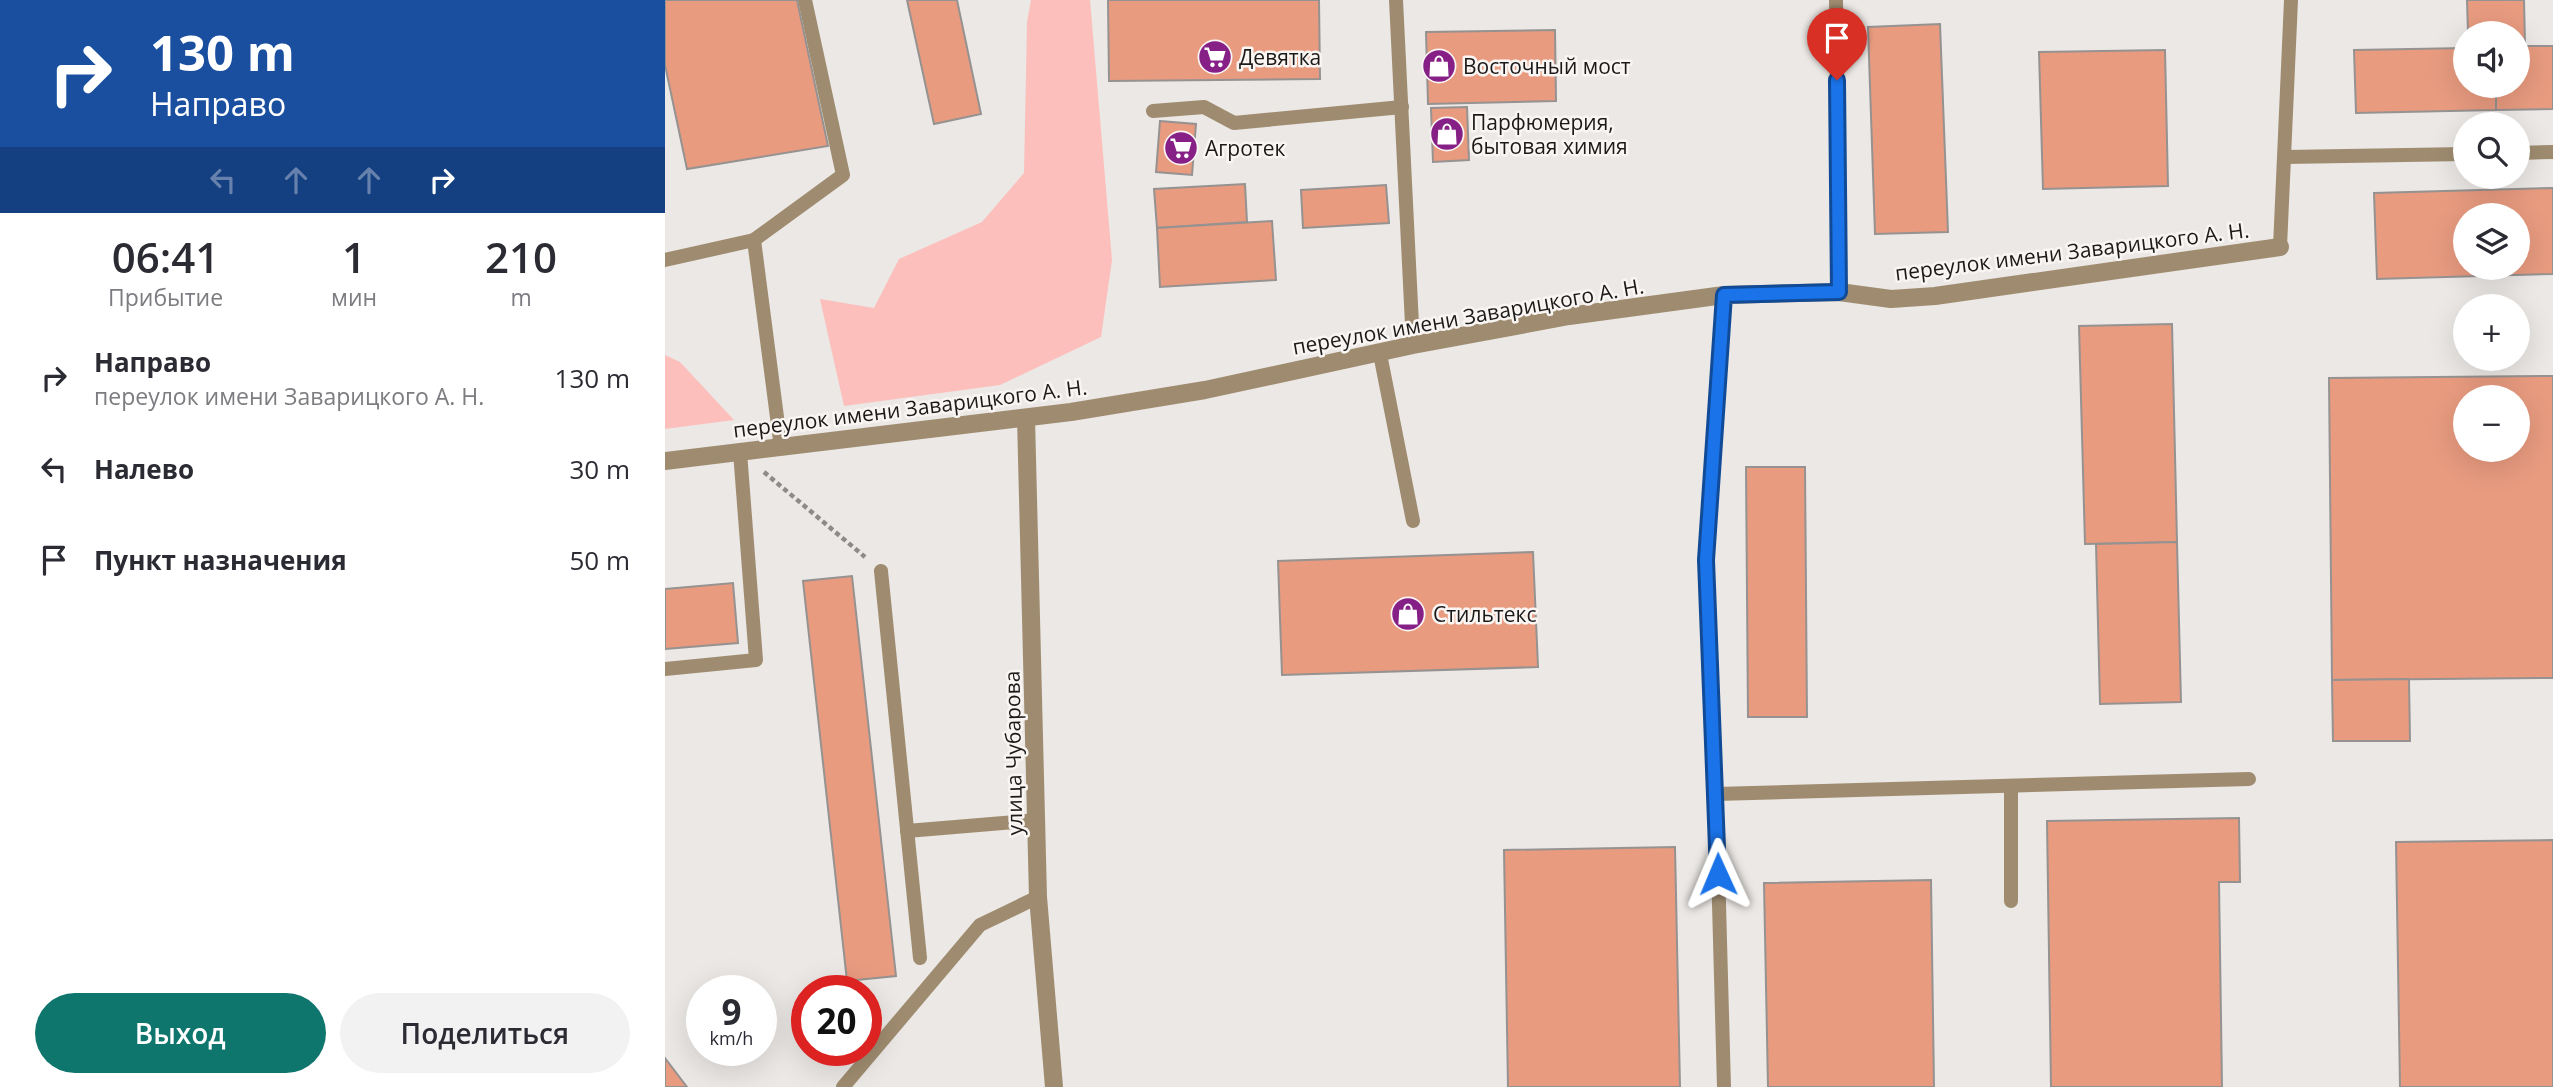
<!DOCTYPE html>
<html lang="ru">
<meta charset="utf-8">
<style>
body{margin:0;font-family:"Open Sans",sans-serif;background:#f2f2f3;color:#2b2b33;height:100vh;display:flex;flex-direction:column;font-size:26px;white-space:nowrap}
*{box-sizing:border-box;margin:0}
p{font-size:23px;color:#7c7c81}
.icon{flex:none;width:38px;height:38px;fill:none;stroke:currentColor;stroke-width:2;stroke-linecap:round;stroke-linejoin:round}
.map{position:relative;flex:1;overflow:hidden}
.details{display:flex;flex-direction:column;background:#fff;width:665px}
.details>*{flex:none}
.top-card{background:#1a4fa0;color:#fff;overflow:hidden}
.tools{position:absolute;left:1788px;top:21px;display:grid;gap:14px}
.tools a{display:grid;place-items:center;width:77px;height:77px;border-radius:50%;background:#fff;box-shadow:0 7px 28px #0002;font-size:35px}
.speed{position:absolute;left:21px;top:975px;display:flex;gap:14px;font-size:35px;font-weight:700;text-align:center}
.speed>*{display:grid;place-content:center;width:91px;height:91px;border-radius:50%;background:#fff;box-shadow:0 7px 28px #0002;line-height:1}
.speed small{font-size:18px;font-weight:400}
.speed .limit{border:10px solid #d22;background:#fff;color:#111}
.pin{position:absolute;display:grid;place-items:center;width:60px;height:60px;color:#fff;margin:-72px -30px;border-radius:50% 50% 50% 0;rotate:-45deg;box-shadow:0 0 7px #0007}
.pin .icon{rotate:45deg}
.me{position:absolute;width:77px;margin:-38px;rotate:359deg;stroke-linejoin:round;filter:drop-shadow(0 0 5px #0008)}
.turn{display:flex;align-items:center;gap:24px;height:147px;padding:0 35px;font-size:32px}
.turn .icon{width:91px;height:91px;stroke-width:2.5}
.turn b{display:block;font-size:49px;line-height:60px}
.lanes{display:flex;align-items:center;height:66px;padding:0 35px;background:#0003;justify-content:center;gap:35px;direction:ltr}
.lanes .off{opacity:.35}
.eta{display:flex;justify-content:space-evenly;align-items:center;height:119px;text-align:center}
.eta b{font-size:42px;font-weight:600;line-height:49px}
.cta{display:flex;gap:14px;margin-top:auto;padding:14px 35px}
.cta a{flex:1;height:80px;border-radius:42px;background:#0f766e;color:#fff;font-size:28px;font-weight:600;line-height:80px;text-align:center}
.cta a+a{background:#f2f2f3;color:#2b2b33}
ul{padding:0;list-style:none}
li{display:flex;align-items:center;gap:21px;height:91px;padding:0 35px}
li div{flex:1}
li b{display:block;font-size:26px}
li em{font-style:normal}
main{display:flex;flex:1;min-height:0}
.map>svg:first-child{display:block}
.green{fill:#fdbfbc}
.building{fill:#e89b7f;stroke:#969291;stroke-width:2;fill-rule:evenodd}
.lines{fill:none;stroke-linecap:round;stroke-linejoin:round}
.path{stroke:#8d8a88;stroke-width:4.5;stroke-dasharray:5 3.5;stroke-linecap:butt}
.service{stroke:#9f8c70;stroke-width:14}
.minor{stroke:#9f8c70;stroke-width:18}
.route-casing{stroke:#114b97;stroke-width:18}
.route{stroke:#1a73e8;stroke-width:12}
.labels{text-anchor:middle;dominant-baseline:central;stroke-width:5;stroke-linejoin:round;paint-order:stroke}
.poi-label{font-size:21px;fill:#1b1a19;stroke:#f9f5f3;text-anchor:start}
.street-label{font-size:21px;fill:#1b1a19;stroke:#f9f5f3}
</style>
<main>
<section class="details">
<div class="top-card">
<div class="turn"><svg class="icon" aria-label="right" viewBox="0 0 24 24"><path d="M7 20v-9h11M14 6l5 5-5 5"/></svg><div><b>130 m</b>Направо</div></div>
<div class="lanes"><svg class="icon off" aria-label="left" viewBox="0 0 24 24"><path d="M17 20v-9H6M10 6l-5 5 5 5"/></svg><svg class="icon off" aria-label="ahead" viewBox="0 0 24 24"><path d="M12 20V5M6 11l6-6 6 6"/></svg><svg class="icon off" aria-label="ahead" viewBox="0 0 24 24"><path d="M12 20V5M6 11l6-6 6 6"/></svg><svg class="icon" aria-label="right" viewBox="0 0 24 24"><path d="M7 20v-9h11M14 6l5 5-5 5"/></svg></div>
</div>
<div class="eta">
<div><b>06:41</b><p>Прибытие</p></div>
<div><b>1</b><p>мин</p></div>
<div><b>210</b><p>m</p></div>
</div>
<ul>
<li><svg class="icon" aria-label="right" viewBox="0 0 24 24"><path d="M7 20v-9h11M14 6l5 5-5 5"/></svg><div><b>Направо</b><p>переулок имени Заварицкого А. Н.</p></div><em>130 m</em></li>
<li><svg class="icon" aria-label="left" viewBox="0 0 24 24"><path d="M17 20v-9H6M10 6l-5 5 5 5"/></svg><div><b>Налево</b></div><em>30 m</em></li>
<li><svg class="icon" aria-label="arrive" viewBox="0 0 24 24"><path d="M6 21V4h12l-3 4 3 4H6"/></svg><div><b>Пункт назначения</b></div><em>50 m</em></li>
</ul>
<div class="cta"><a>Выход</a><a>Поделиться</a></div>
</section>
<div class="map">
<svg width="1888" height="1087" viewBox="0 0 1888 1087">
<rect width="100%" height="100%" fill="#ebe8e5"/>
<g class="green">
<path d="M 366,0 L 425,0 L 447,260 L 436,337 L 335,385 L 179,406 L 155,299 L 209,308 L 234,259 L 317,222 L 359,173 L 362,22 Z"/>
<path d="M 0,355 L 15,362 L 69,420 L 0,429 Z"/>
</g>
<g class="building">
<path d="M 0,0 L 132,0 L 163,146 L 22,169 L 0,65 Z"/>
<path d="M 242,0 L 292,0 L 316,114 L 269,124 Z"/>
<path d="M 443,0 L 654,0 L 655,79 L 444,81 Z"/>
<path d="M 1802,0 L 1859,0 L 1860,46 L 1853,47 L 1853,33 L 1803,33 Z"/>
<path d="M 1275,24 L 1283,232 L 1210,234 L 1203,27 Z"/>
<path d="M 890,30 L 891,101 L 763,104 L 761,32 Z"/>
<path d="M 1860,46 L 1888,46 L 1888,109 L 1831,110 L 1831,86 L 1853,86 L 1853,47 Z"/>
<path d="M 1801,48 L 1801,86 L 1831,86 L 1831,110 L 1691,113 L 1689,50 Z"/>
<path d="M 1500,50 L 1503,186 L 1378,189 L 1374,52 Z"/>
<path d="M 802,107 L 804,160 L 768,162 L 766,108 Z"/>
<path d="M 495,121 L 531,124 L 527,175 L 491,172 Z"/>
<path d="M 580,184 L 582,222 L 492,228 L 489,189 Z"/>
<path d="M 721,185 L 724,223 L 638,228 L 636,190 Z"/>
<path d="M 1888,188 L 1888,274 L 1712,279 L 1709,193 ZM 1801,215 L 1853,215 L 1853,268 L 1801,268 Z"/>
<path d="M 607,221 L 611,280 L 495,287 L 492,228 Z"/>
<path d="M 1507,324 L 1512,542 L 1420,544 L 1414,326 Z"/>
<path d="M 1888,376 L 1888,678 L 1667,680 L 1664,378 ZM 1801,397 L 1853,397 L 1853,450 L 1801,450 Z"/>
<path d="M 1081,467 L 1140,467 L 1142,717 L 1083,717 Z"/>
<path d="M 1512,542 L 1516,702 L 1435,704 L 1431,544 Z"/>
<path d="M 868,552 L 873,667 L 617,675 L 613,561 Z"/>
<path d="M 187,576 L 231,976 L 182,981 L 138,581 Z"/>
<path d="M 68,583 L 73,643 L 0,649 L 0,589 Z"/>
<path d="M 1744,679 L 1745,741 L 1668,741 L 1667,680 Z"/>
<path d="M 1574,818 L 1575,882 L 1554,882 L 1557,1087 L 1386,1087 L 1382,821 Z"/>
<path d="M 1888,840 L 1888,1087 L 1735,1087 L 1731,842 Z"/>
<path d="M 1010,847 L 1015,1087 L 843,1087 L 839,850 Z"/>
<path d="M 1266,880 L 1269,1087 L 1103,1087 L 1099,883 Z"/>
<path d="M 0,1058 L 22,1087 L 0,1087 Z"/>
</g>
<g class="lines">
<path class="path" d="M 99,472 L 200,557"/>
<g class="service">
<path d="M 731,0 L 748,345"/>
<path d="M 1171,0 L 1174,292"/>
<path d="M 488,111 L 539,107 L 569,123 L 737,107"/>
<path d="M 1853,153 L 1888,152"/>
<path d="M 1621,157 L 1801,154"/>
<path d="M 89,240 L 178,175 L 140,0"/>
<path d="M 1615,247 L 1626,0"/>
<path d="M 0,260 L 89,240 L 116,448"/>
<path d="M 1059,295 L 1041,560 L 1051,794 L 1584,779"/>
<path d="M 715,354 L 748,521"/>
<path d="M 216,571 L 255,958"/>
<path d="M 0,669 L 91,660 L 75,452"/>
<path d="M 1051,794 L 1059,1087"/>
<path d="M 242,831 L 373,820"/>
<path d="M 1346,901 L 1346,786"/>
<path d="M 178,1087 L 315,925 L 373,897"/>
</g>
<g class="minor">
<path d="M 361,418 L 373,897 L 389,1087"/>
<path d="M 0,461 L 406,412 L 540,390 L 748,345 L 904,316 L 1059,295 L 1174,292 L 1226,299 L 1270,296 L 1615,247"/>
</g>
</g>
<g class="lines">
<g class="route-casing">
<path id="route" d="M 1053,874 L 1041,560 L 1059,295 L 1174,292 L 1172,80"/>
</g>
<use href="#route" class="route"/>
</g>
<defs>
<g id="supermarket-disc" transform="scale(1.75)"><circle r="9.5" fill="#862087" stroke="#f9f5f3"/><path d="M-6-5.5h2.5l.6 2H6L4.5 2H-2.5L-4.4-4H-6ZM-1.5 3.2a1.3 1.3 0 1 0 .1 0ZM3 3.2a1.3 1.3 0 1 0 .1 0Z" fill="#fff"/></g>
<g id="shop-disc" transform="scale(1.75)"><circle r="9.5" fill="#862087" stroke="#f9f5f3"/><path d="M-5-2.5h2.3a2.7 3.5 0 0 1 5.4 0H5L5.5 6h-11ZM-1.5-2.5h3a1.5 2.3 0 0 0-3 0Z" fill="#fff"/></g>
</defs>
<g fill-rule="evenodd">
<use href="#supermarket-disc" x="550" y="57"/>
<use href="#shop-disc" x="774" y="66"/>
<use href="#shop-disc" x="782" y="134"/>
<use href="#supermarket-disc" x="516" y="148"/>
<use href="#shop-disc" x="743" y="614"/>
</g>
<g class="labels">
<g class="poi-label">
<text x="574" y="57">Девятка</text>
<text x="798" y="66">Восточный мост</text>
<text x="806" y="122">Парфюмерия,<tspan x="806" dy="24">бытовая химия</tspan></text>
<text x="540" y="148">Агротек</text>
<text x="768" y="614">Стильтекс</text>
</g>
<g class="street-label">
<text transform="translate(1407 251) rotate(-7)">переулок имени Заварицкого А. Н.</text>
<text transform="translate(803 316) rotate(-10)">переулок имени Заварицкого А. Н.</text>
<text transform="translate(245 408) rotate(-7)">переулок имени Заварицкого А. Н.</text>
<text transform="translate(348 753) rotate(-91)">улица Чубарова</text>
</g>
</g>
</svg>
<div class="tools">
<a><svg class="icon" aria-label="sound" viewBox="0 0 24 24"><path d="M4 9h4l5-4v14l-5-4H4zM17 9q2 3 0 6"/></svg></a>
<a><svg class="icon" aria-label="search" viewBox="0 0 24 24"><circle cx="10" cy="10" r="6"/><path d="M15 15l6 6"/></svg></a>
<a><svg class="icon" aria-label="layers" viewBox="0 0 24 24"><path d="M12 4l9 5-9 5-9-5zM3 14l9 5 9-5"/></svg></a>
<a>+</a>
<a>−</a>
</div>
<div class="speed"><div>9<small>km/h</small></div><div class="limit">20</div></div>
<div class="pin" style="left:1172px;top:80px;background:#d93025"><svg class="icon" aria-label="arrive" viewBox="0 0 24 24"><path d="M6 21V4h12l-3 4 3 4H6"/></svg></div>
<svg class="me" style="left:1053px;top:874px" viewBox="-20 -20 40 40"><path d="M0-17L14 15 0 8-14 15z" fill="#1a73e8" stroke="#fff" stroke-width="4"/></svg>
</div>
</main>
